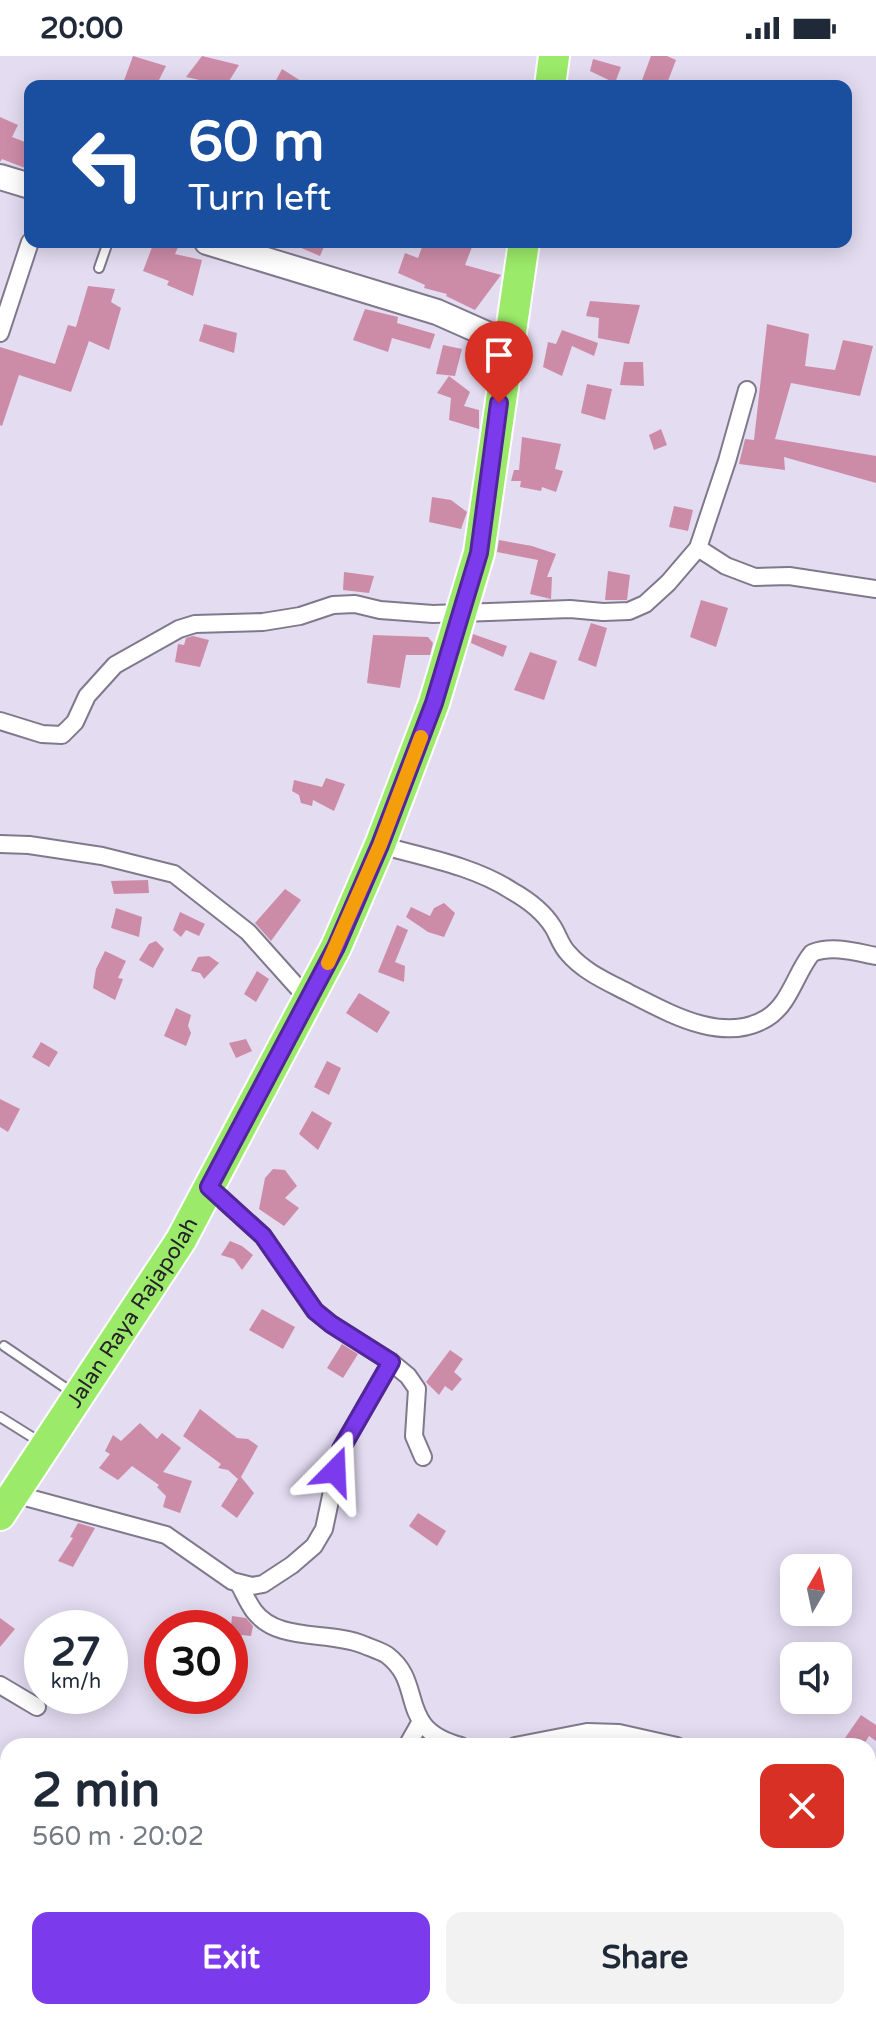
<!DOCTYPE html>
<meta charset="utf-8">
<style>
body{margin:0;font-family:"Varela Round",sans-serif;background:#f2f2f3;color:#1f2937;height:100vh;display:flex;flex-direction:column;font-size:30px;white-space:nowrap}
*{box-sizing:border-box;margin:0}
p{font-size:26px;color:#747a83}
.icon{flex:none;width:44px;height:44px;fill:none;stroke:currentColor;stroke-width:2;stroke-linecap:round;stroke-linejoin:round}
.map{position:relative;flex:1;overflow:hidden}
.sheet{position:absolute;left:0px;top:1682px;width:876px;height:282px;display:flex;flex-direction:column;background:#fff;border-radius:24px 24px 0 0;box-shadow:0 4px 20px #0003}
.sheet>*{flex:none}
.hud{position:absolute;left:24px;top:24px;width:828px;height:168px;border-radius:16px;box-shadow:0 4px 20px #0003;background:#1a4fa0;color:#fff;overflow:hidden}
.needle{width:52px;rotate:9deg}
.buttons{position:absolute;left:780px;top:1498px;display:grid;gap:16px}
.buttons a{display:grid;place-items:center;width:72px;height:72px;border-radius:16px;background:#fff;box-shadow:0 4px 20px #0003;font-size:40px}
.speed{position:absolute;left:24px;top:1554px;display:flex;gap:16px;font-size:40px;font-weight:700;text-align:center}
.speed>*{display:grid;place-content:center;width:104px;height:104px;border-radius:50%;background:#fff;box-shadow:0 4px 20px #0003;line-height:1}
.speed small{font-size:20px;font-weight:400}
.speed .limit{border:12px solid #d22;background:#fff;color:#111}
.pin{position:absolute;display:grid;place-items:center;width:68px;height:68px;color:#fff;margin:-82px -34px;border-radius:50% 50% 50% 0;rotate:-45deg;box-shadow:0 0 8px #0007}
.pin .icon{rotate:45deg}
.me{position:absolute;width:88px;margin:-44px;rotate:21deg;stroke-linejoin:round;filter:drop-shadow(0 0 6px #0008)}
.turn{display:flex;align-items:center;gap:28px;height:168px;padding:0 32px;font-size:36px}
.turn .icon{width:104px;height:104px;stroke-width:2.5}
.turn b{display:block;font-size:56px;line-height:68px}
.round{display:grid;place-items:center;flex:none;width:84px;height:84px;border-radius:16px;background:#f2f2f3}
.overview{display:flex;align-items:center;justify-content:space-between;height:136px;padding:0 32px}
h1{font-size:48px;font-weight:700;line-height:60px}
.button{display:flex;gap:16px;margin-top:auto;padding:16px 32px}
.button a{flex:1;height:92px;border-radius:16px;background:#7c3aed;color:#fff;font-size:32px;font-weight:700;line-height:92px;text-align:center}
.button a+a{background:#f2f2f3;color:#1f2937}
.status{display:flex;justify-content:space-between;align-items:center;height:56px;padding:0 40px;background:#fff;direction:ltr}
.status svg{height:22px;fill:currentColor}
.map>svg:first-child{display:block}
.building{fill:#cc8ca7}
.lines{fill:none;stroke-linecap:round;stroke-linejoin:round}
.lane-casing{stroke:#80798c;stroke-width:12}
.street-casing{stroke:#80798c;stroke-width:20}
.secondary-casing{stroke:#80798c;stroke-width:28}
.highway-casing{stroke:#fff;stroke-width:34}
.lane{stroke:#fff;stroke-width:8}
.street{stroke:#fff;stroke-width:16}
.secondary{stroke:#fff;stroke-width:24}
.highway{stroke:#9bea6a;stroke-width:30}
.route-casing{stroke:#51269a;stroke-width:20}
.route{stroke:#7c3aed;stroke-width:14}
.slow{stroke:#f59e0b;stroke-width:14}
.labels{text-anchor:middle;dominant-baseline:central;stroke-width:8;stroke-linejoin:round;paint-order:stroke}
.street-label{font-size:22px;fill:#25222a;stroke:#fff}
</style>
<div class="status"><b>20:00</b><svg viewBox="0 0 49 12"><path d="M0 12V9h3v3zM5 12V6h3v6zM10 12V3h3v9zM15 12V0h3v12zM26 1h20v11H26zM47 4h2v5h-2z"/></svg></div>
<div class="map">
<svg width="876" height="1963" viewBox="0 0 876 1963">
<rect width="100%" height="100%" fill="#e4dcf1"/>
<g class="building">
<path d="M 133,0 L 166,10 L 156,30 L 122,30 Z"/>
<path d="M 202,0 L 239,9 L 226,30 L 186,21 Z"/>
<path d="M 651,0 L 667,0 L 676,4 L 666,30 L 647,30 L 641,27 Z"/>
<path d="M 593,3 L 621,11 L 615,27 L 590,15 Z"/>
<path d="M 282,13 L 309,30 L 273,30 Z"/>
<path d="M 0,61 L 18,69 L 12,81 L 30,88 L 30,114 L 2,103 L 0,106 Z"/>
<path d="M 154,186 L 170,186 L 179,189 L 175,198 L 202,204 L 193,240 L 167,229 L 169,225 L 143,215 Z"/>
<path d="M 287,186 L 326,186 L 320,200 Z"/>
<path d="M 424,186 L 474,186 L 465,209 L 501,219 L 475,254 L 446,240 L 447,238 L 424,232 L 425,229 L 398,217 L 405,197 L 418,202 Z"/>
<path d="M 88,230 L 115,233 L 111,246 L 121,252 L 109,294 L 89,285 L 71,336 L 19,319 L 2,370 L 0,369 L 0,291 L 55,308 L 68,269 L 76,271 Z"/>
<path d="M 590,245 L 640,249 L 629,288 L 598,282 L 599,262 L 586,260 Z"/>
<path d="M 365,253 L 398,261 L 397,267 L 435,278 L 430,293 L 392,282 L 388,296 L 353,284 Z"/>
<path d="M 204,268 L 237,277 L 234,297 L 199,285 Z"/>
<path d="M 767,268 L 809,278 L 805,310 L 835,314 L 843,284 L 873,290 L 860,340 L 791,327 L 775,383 L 876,400 L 876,427 L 784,401 L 785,414 L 739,408 L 745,383 L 754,384 Z"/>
<path d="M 562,274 L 598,287 L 594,300 L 572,290 L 562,320 L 543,311 L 548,286 L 556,288 Z"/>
<path d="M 443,289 L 462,293 L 455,320 L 436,318 Z"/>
<path d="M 624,306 L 643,306 L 644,330 L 620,329 Z"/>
<path d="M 449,320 L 470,336 L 464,350 L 479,354 L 479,373 L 449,364 L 451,342 L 437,337 Z"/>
<path d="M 587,328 L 612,333 L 605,364 L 581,357 Z"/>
<path d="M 661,373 L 667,389 L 654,394 L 649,379 Z"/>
<path d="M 522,381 L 561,388 L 555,413 L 563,415 L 556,436 L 542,431 L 541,435 L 520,431 L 521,425 L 511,425 L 514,414 L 519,414 Z"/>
<path d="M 432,441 L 451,444 L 467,456 L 461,473 L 429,466 Z"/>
<path d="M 674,450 L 693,454 L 688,475 L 669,471 Z"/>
<path d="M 499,484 L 532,490 L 556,498 L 547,521 L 552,521 L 551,543 L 530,538 L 538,504 L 497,496 Z"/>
<path d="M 608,515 L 630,519 L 627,544 L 605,544 Z"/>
<path d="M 344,516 L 374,520 L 369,537 L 343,534 Z"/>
<path d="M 701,544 L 728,552 L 716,591 L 690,581 Z"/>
<path d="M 591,567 L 607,572 L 596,611 L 578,604 Z"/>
<path d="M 473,578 L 507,590 L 503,601 L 471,587 Z"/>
<path d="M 373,579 L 428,581 L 433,587 L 430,599 L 406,599 L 400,632 L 367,627 Z"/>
<path d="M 193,580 L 209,584 L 200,611 L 175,606 L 178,588 L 184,589 L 186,582 Z"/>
<path d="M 530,596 L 557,605 L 544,644 L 514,634 Z"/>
<path d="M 326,722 L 345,728 L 334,755 L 313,744 L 312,750 L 301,747 L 299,739 L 292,735 L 294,724 L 322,731 Z"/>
<path d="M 148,824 L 149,837 L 114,838 L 111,825 Z"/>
<path d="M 285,833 L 301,844 L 271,885 L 255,867 Z"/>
<path d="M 444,847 L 455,857 L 444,881 L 428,876 L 406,861 L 411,851 L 430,860 L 434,852 Z"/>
<path d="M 116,852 L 142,861 L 139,881 L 111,872 Z"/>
<path d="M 180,856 L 205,868 L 199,880 L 186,874 L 181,881 L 173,874 Z"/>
<path d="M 397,869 L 408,874 L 395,906 L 405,910 L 404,926 L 378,916 Z"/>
<path d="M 156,885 L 164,893 L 153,912 L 139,904 L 149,888 Z"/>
<path d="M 105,895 L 126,905 L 118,922 L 123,923 L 115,944 L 93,932 L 96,913 Z"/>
<path d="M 209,900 L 219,907 L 204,923 L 200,917 L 191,915 L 198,901 Z"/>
<path d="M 257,915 L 269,923 L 256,946 L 244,938 Z"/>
<path d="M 359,937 L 390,956 L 377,977 L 346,957 Z"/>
<path d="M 176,952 L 191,959 L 188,970 L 191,977 L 186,990 L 164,980 Z"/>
<path d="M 246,983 L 252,995 L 236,1002 L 229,987 Z"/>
<path d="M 41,986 L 58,996 L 49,1011 L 32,1001 Z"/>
<path d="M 327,1005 L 341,1012 L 329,1039 L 314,1031 Z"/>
<path d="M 0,1043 L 20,1053 L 8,1076 L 0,1071 Z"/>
<path d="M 312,1055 L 332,1067 L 318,1094 L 299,1078 Z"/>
<path d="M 273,1113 L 285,1114 L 297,1130 L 285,1142 L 299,1152 L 284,1170 L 259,1153 L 265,1122 Z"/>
<path d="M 230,1185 L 242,1190 L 253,1199 L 242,1214 L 234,1203 L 221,1199 Z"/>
<path d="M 262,1253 L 295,1271 L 283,1293 L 249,1274 Z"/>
<path d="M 342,1288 L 358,1298 L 343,1322 L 327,1312 Z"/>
<path d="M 450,1294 L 463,1303 L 454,1316 L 462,1323 L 452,1335 L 445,1330 L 439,1339 L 426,1326 Z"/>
<path d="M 200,1353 L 237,1382 L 248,1383 L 258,1390 L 241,1421 L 254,1437 L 237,1462 L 221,1450 L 238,1423 L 228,1414 L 218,1412 L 221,1408 L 183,1380 Z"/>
<path d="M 140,1367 L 157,1383 L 162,1377 L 181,1392 L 163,1416 L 192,1425 L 180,1457 L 163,1451 L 166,1440 L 157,1431 L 159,1429 L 132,1410 L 118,1424 L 99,1412 L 110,1398 L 105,1395 L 113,1379 L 121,1385 Z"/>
<path d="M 418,1457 L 446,1475 L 437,1490 L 409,1470 Z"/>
<path d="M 78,1467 L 95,1472 L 73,1511 L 58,1505 L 73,1482 L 70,1481 Z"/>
<path d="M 232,1560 L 246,1562 L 253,1570 L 251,1580 L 242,1579 L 241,1583 L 230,1581 Z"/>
<path d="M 0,1562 L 15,1573 L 0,1591 Z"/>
<path d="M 110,1580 L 125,1587 L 126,1604 L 110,1597 Z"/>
<path d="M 861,1659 L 876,1669 L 876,1685 L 869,1680 L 863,1690 L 856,1690 L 845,1682 Z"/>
</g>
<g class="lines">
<g class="lane-casing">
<g id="lane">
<path d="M 99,212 L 108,186"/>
<path d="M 4,1290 L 73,1337"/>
<path d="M 0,1361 L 40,1386"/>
</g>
</g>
<g class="street-casing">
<g id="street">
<path d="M 0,277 L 30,186"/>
<path d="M 698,492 L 726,510 L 755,521 L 789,520 L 876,533"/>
<path d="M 0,665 L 42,678 L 62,679 L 75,666 L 87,640 L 115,609 L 179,573 L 195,568 L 263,566 L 300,560 L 333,549 L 355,548 L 380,554 L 433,558 L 570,553 L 603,556 L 629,555 L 645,548 L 668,527 L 698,492 L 727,405 L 747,334"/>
<path d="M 0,788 L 29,789 L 102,800 L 174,818 L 248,876 L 308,943"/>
<path d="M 380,789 C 423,801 474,810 512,835 C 528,844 543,855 553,871 C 558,879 561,890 568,897 C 584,916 608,926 629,937 C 669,957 723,989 767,962 C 790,948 796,916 812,897 C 833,889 855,896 876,900"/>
<path d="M 209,1131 L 263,1180 L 315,1255 L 331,1268 L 391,1306 L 408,1320 L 417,1333 L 414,1380 L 423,1401"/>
<path d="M 14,1438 L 166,1479 L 232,1525 L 252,1530 L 263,1528 L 292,1509 L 314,1490 L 324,1473 L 341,1393 L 391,1306"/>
<path d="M 239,1528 C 244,1537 248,1547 254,1555 C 278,1587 328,1574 364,1589 C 371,1592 381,1595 387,1599 C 426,1628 395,1673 461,1690"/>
<path d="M 0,1629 L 37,1651"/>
<path d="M 407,1690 L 420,1667"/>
<path d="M 515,1690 L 587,1676 L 619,1677 L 677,1690"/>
<path d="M 868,1769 L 876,1771"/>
</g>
</g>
<g class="secondary-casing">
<g id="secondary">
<path d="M 0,121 L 30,130"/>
<path d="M 207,186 L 437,256 L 507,287"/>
</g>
</g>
<g class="highway-casing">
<g id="highway">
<path d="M 550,30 L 554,0"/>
<path id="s1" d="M 0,1459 L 181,1184 L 336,891 L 380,789 L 434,647 L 479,497 L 524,186"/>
</g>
</g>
<use href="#lane" class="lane"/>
<use href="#street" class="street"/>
<use href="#secondary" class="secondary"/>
<use href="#highway" class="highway"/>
</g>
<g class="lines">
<g class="route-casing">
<path id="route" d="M 335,1415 L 341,1393 L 391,1306 L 331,1268 L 315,1255 L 263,1180 L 209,1131 L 336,891 L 380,789 L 434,647 L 479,497 L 499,347"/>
</g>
<use href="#route" class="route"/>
<path class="slow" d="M 328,907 L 380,789 L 421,681"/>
</g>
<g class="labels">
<g class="street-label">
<text stroke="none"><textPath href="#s1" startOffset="242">Jalan Raya Rajapolah</textPath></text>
</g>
</g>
</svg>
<div class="buttons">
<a><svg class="needle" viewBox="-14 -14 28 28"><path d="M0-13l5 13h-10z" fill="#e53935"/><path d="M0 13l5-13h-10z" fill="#747a83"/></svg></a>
<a><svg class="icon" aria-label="sound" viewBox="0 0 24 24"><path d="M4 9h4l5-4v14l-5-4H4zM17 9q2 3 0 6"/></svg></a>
</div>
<div class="speed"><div>27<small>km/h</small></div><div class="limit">30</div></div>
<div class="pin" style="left:499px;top:347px;background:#d93025"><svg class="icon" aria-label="arrive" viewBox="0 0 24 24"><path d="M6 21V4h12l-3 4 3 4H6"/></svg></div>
<svg class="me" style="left:335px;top:1415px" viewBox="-20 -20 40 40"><path d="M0-17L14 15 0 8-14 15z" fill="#7c3aed" stroke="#fff" stroke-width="4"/></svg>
<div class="hud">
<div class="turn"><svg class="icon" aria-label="left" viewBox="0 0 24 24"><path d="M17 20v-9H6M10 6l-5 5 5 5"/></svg><div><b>60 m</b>Turn left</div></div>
</div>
<section class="sheet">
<div class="overview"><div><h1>2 min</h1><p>560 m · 20:02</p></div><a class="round" style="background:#d93025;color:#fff"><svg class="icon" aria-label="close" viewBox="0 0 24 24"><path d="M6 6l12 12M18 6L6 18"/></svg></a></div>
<div class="button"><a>Exit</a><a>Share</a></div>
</section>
</div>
